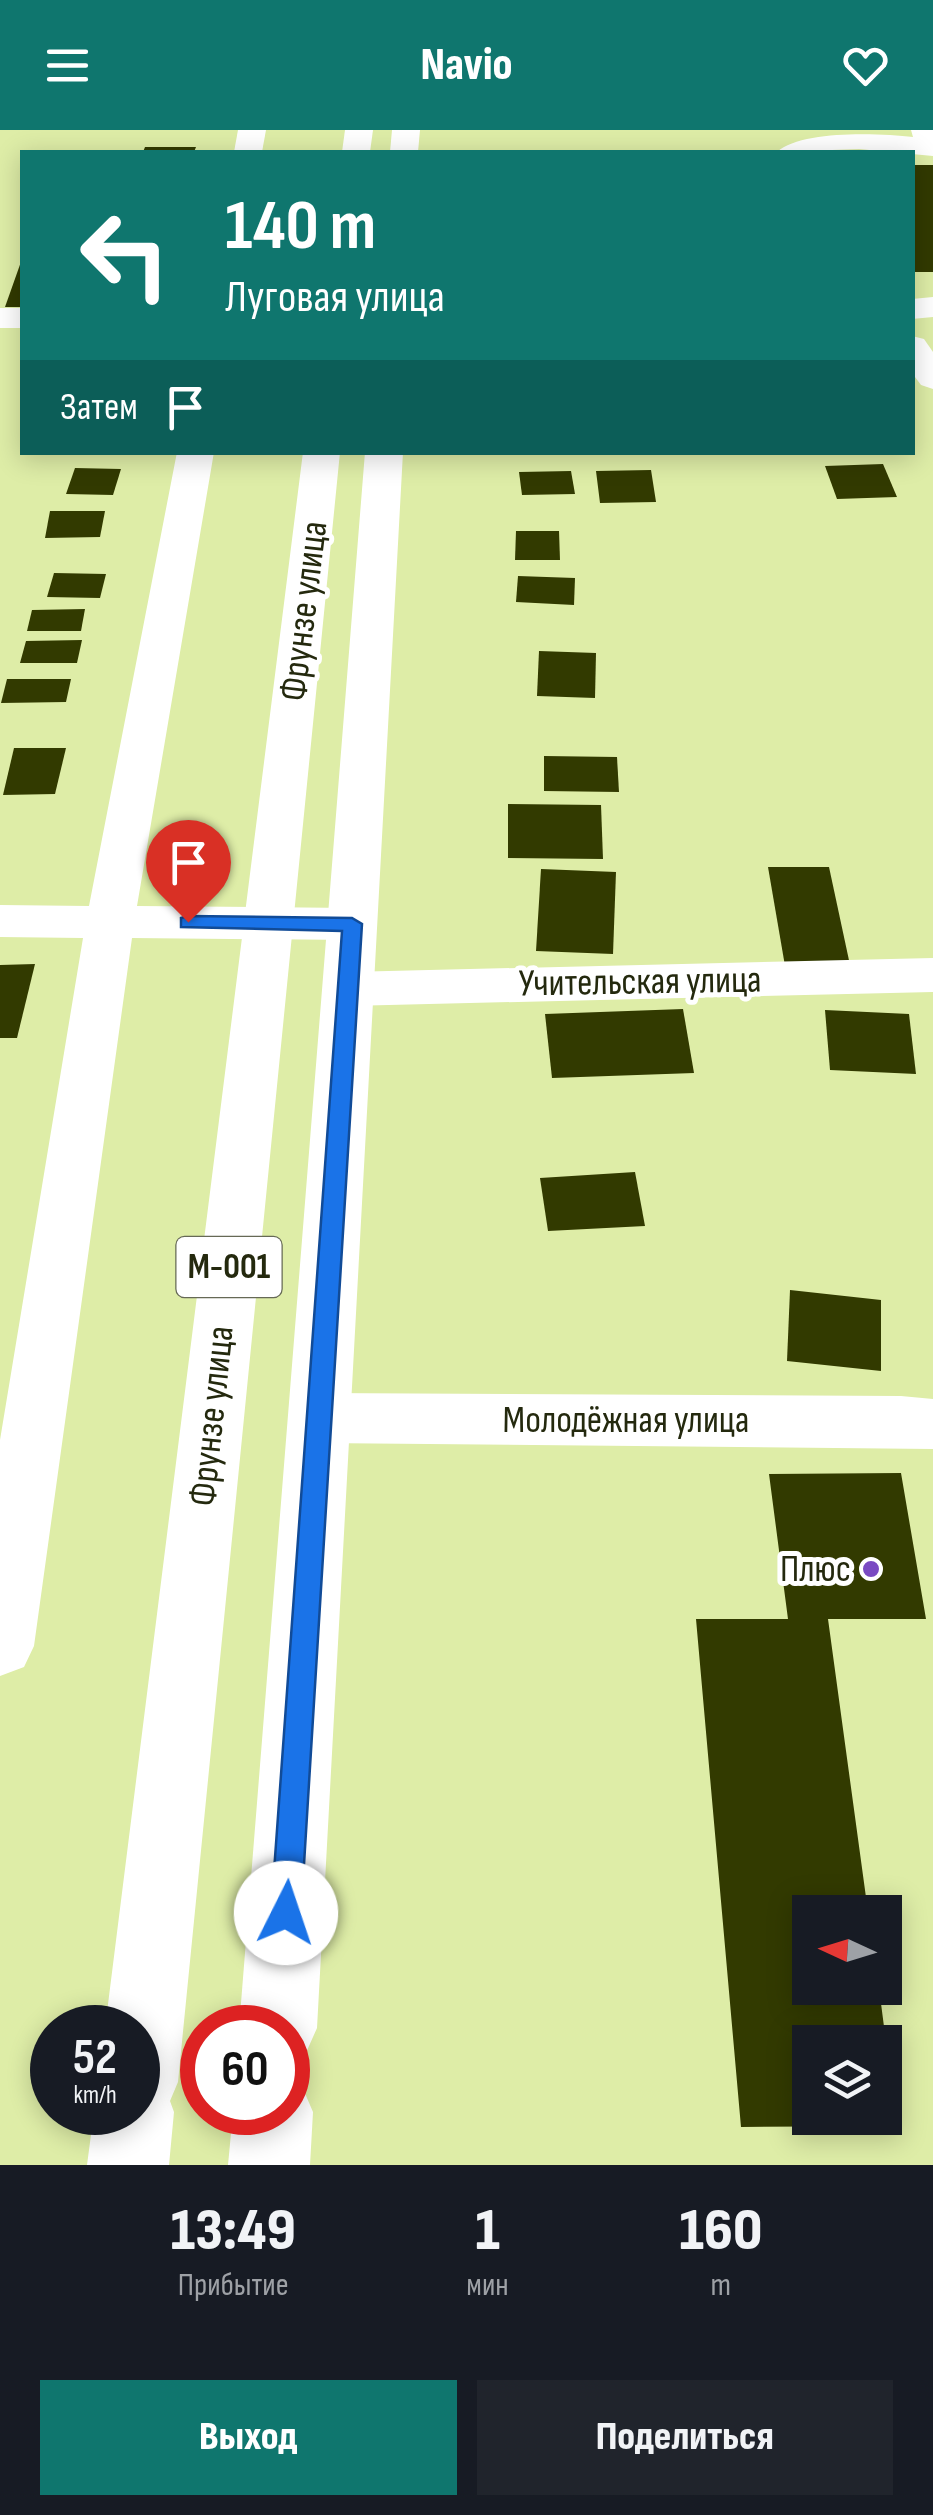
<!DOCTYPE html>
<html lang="ru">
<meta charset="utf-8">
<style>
body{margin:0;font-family:"Sofia Sans Condensed",sans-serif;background:#20242c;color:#f1f3f6;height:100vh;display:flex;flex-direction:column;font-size:38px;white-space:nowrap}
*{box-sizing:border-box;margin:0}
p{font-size:32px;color:#9ea1a6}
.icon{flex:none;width:55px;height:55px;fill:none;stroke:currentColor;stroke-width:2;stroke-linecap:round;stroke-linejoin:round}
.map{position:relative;height:2035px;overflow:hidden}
.drawer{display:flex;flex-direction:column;background:#171b24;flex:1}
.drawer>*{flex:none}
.banner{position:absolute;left:20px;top:20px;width:895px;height:305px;border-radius:0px;box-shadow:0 5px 25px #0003;background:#0f766e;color:#fff;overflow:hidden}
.needle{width:65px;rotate:274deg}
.fabs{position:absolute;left:792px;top:1765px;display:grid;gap:20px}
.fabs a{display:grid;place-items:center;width:110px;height:110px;border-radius:0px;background:#171b24;box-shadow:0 5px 25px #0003;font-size:50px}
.speed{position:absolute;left:30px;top:1875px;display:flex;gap:20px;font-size:50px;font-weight:700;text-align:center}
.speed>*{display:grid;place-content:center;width:130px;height:130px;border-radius:50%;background:#171b24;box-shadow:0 5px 25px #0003;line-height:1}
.speed small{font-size:25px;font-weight:400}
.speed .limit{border:15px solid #d22;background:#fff;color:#111}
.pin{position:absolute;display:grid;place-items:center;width:85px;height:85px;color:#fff;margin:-102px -42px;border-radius:50% 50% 50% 0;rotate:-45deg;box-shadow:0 0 10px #0007}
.pin .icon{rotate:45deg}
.me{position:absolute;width:110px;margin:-55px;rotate:4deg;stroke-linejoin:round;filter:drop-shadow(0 0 8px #0008)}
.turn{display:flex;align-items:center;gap:35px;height:210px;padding:0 40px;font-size:45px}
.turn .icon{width:130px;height:130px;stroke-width:2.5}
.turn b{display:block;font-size:70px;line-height:85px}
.then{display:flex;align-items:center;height:95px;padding:0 40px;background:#0003;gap:20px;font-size:38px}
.eta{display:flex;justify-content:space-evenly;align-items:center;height:170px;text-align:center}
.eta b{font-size:60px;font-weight:800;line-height:70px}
.action{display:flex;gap:20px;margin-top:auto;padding:20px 40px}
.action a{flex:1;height:115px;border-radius:0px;background:#0f766e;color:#fff;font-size:40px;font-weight:800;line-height:115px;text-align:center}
.action a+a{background:#20242c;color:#f1f3f6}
header{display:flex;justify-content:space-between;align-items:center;height:130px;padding:0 40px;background:#0f766e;color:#fff;font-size:45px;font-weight:800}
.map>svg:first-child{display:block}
.building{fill:#323a00}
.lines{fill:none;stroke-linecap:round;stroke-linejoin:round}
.minor{fill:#fff;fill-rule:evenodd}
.major{fill:#fff;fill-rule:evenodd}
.route{fill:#1a73e8;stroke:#114b97;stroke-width:2.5}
.poi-dot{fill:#7a4ac2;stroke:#fff;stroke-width:4}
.labels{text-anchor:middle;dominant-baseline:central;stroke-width:10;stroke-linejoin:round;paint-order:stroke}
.shield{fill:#fff;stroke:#666956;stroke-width:2.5}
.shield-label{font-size:35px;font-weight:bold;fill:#24290e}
.street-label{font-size:38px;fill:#24290e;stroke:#fff}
.poi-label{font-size:38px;fill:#24290e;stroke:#fff;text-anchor:end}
</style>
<header><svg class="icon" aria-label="menu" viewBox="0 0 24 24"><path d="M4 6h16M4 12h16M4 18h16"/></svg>Navio<svg class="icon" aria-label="heart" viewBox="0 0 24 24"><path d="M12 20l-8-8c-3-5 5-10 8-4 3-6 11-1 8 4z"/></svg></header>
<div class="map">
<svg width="933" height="2035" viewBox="0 0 933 2035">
<rect width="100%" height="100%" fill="#deeda7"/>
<g class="building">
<path d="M 145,17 L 196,17 L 194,22 L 143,22 Z"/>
<rect x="912" y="35" width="21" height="107"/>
<path d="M 22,129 L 22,177 L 5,177 Z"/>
<path d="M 883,334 L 897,367 L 837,369 L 825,336 Z"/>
<path d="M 75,338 L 121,339 L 113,365 L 66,364 Z"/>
<path d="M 651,340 L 656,372 L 600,373 L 596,341 Z"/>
<path d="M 571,341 L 575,364 L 522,365 L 519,342 Z"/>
<path d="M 50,381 L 105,381 L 100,407 L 45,408 Z"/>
<path d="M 516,401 L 559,401 L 560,430 L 515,430 Z"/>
<path d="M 54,443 L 106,444 L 100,468 L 47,467 Z"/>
<path d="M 518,446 L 575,448 L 574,475 L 516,472 Z"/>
<path d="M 85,479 L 81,501 L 27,501 L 32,480 Z"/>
<path d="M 82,510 L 77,533 L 20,533 L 26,511 Z"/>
<path d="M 539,521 L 596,523 L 595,568 L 537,566 Z"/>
<path d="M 7,549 L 71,549 L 66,572 L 1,573 Z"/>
<path d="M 14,618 L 66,618 L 55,664 L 3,665 Z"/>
<path d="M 544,626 L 617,627 L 619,662 L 544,661 Z"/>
<path d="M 508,674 L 601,675 L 603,729 L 508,728 Z"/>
<path d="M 768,737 L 829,737 L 850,835 L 785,836 Z"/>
<path d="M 541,739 L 616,742 L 613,824 L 536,821 Z"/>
<path d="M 35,834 L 17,908 L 0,908 L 0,835 Z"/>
<path d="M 683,879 L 694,943 L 552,948 L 545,884 Z"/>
<path d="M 825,880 L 909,884 L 916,944 L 830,940 Z"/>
<path d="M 635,1042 L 645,1096 L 548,1101 L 540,1048 Z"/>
<path d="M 790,1160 L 881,1170 L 881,1241 L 787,1231 Z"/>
<path d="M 901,1343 L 926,1489 L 828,1489 L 868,1782 L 810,1782 L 810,1858 L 879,1858 L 886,1912 L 810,1912 L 810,1988 L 885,1988 L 887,1919 L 898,1996 L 741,1997 L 696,1489 L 788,1489 L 769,1344 Z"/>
</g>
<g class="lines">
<g class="minor">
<path d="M 238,0 L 266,0 L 262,22 L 234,22 Z"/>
<path d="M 911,0 L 933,0 L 933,26 L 859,19 L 777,22 C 801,0 878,3 913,7 Z"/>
<path d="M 933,167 L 933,187 L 912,189 L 912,169 Z"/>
<rect x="0" y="178" width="22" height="20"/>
<path d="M 912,206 L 924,209 L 933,222 L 933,259 L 921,255 L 912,243 Z"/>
<path d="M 177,322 L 214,322 L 137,776 L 352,778 L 369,783 L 377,794 L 369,805 L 352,810 L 132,808 L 34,1516 L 24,1537 L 0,1546 L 0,1310 L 83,808 L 0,807 L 0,775 L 89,776 Z"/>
<path d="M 933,828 L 933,862 L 348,876 L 330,871 L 323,859 L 330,847 L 348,842 Z"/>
<path d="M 319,1263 L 901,1266 L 933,1269 L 933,1319 L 319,1313 L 297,1306 L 288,1288 L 297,1270 Z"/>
</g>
<g class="major">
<path d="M 345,0 L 373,0 L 370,22 L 342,22 Z"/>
<path d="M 392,0 L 420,0 L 418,22 L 390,22 Z"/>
<path d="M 303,322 L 340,322 L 178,1952 L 170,1971 L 174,1982 L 169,2035 L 87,2035 L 94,1982 L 138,1982 L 138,1898 L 105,1898 Z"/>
<path d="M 365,322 L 403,322 L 317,1898 L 305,1925 L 288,1933 L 288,1898 L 239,1898 Z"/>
<path d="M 288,1948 L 301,1954 L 313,1982 L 310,2035 L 228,2035 L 233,1982 L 288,1982 Z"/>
</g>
</g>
<path class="route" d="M 188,786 L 352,788 L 362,794 L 301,1783 L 297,1794 L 286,1798 L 275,1794 L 271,1783 L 342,801 L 181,797 L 181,788 Z"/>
<circle class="poi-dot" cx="871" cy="1439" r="10"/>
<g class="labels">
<rect class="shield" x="176.5" y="1107" width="105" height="60" rx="8"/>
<g class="shield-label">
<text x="229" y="1137">M-001</text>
</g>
<g class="street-label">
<text transform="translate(304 481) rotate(-83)">Фрунзе улица</text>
<text transform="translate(640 852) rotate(-1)">Учительская улица</text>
<text transform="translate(212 1286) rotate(-84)">Фрунзе улица</text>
<text x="626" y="1290">Молодёжная улица</text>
</g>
<g class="poi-label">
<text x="851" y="1439">Плюс</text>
</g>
</g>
</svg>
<div class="fabs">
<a><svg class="needle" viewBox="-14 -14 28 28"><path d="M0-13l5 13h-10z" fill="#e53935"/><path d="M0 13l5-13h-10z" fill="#9ea1a6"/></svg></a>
<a><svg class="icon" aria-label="layers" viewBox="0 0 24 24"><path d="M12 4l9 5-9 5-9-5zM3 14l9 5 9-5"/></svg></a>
</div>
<div class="speed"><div>52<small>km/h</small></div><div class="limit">60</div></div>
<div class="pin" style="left:188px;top:792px;background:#d93025"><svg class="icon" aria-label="arrive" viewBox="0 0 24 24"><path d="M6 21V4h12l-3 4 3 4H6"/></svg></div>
<svg class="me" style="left:286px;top:1783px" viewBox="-20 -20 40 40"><circle r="19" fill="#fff"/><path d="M0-13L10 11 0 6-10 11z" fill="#1a73e8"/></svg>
<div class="banner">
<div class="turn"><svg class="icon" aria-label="left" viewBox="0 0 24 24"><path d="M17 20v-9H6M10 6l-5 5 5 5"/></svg><div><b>140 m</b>Луговая улица</div></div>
<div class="then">Затем<svg class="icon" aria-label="arrive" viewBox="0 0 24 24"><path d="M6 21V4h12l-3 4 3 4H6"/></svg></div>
</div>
</div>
<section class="drawer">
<div class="eta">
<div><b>13:49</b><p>Прибытие</p></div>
<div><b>1</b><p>мин</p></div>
<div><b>160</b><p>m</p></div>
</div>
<div class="action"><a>Выход</a><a>Поделиться</a></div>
</section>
